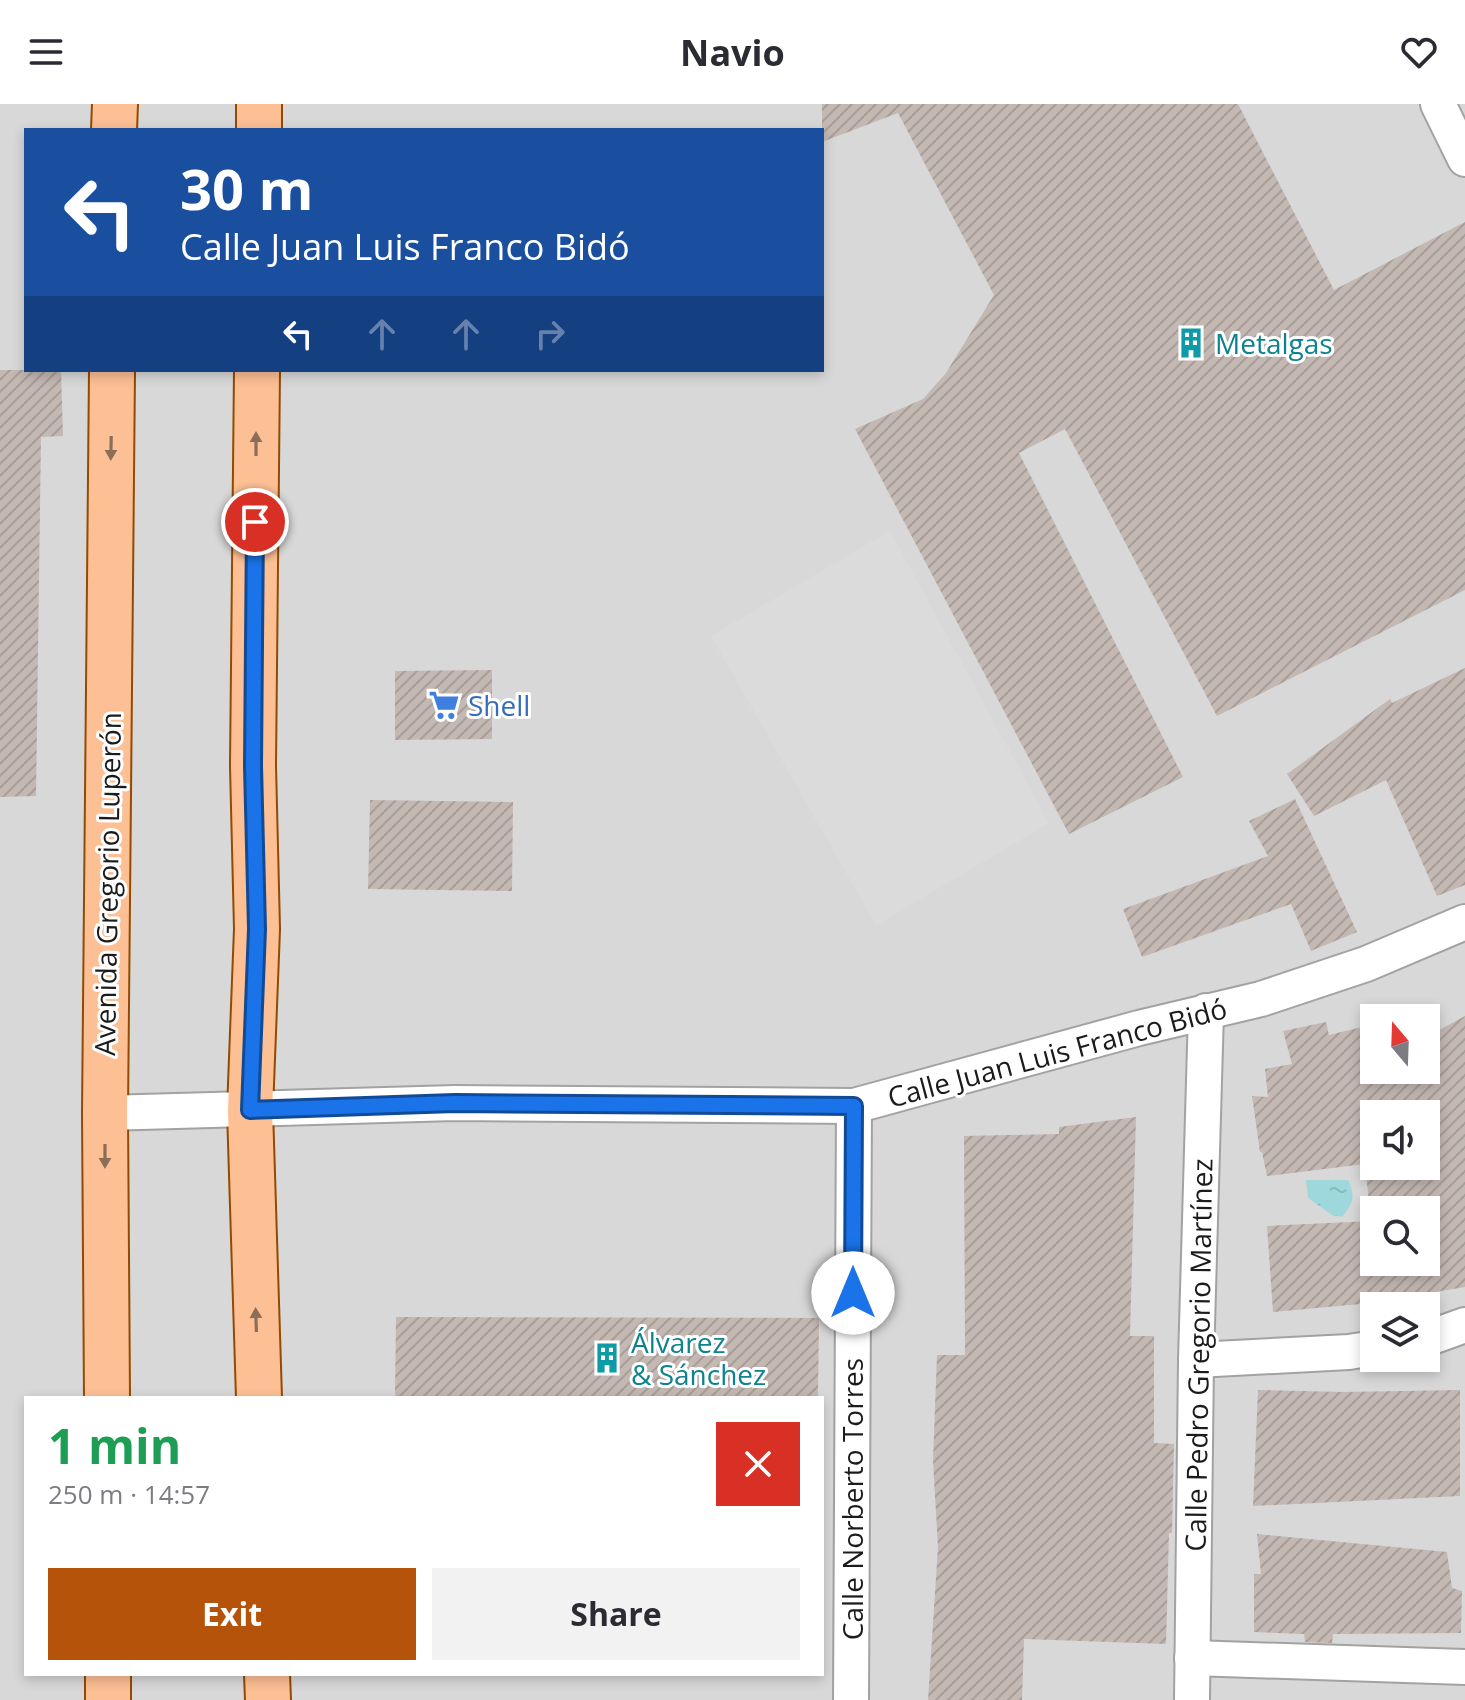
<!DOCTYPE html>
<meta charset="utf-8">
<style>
body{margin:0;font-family:"Open Sans",sans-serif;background:#f2f2f3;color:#2b2b33;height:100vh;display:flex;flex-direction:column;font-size:30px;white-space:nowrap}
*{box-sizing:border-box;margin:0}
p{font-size:26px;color:#7c7c81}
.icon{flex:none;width:44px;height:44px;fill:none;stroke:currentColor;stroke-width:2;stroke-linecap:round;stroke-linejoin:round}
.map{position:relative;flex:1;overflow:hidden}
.side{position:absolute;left:24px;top:1292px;width:800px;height:280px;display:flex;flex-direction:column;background:#fff;border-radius:0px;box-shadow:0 4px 12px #0003}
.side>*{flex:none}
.hud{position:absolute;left:24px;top:24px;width:800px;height:244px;border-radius:0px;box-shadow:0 4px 12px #0003;background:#1a4fa0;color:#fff;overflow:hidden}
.needle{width:52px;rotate:341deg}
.buttons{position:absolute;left:1360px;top:900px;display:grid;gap:16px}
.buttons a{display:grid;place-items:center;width:80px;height:80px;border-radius:0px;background:#fff;box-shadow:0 4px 12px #0003;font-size:40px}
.pin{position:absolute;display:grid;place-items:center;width:68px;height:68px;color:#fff;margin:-34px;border:4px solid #fff;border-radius:50%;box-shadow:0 2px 8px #0007}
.me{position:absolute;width:88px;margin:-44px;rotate:0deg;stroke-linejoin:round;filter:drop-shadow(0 0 6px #0008)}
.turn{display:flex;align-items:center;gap:28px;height:168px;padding:0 24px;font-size:36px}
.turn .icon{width:104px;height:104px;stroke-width:2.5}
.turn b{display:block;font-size:56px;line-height:68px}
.lanes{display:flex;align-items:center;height:76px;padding:0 24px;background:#0003;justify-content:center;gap:40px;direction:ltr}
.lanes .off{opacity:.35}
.round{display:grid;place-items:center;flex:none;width:84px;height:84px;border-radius:0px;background:#f2f2f3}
.head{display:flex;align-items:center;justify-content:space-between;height:136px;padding:0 24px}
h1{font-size:48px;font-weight:700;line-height:60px;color:#1e9e55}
.action{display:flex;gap:16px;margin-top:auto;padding:16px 24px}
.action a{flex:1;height:92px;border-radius:0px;background:#b45309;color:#fff;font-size:32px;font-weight:700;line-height:92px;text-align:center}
.action a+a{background:#f2f2f3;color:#2b2b33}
header{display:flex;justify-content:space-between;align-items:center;height:104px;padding:0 24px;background:#fff;font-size:36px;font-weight:700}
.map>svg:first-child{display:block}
.residential{fill:#d9d8d8;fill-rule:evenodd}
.parking{fill:#dbdbdb}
.water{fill:url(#water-ripples)}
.building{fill:url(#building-hatch);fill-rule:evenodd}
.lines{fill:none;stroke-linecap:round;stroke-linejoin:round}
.minor-casing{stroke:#a2a2a2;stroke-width:38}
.primary-casing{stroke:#924b00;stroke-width:48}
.minor{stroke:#fff;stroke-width:34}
.primary{stroke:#fdbf94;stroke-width:44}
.oneway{fill:#8c6d58}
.route-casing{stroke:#114b97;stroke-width:20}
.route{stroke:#1a73e8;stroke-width:14}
.labels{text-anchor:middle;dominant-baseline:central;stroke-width:6;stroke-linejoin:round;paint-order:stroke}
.culture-label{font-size:28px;fill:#0d838f;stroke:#fff;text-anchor:start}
.shop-label{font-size:28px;fill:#366cbe;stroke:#fff;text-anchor:start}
.street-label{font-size:28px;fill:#1b1b1b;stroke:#fff}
</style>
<header><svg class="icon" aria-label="menu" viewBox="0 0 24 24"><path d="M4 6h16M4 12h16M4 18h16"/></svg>Navio<svg class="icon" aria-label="heart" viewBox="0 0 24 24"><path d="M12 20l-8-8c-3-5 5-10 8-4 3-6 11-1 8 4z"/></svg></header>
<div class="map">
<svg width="1465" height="1596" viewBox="0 0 1465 1596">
<defs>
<pattern id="water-ripples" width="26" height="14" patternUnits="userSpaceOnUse" patternTransform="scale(2)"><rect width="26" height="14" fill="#9ed8dc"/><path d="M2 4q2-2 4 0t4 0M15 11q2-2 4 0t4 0" fill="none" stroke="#88b9bc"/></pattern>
<pattern id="building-hatch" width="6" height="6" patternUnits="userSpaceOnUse" patternTransform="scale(2)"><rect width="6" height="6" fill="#c4b8b3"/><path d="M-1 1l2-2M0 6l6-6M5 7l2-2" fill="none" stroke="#a89e99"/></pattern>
</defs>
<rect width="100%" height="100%" fill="#ede6e0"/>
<path class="residential" d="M 0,0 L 1465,0 L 1465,1596 L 0,1596 ZM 26,26 L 822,26 L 822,266 L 26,266 ZM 1374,914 L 1426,914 L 1426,966 L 1374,966 ZM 1374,1010 L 1426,1010 L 1426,1062 L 1374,1062 ZM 1374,1106 L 1426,1106 L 1426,1158 L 1374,1158 ZM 1374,1202 L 1426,1202 L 1426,1254 L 1374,1254 ZM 26,1294 L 822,1294 L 822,1570 L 26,1570 Z"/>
<path class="parking" d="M 890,427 L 1049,719 L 876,821 L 711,532 Z"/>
<path class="water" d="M 1306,1076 L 1348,1076 C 1356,1092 1353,1100 1342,1113 L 1332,1111 L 1308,1094 Z"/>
<g class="building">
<path d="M 822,0 L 1238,0 L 1334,186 L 1465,118 L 1465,486 L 1217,612 L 1065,325 L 1019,349 L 1183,673 L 1069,730 L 855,325 L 923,295 L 946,269 L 994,191 L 898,9 L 822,38 Z"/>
<path d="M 0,266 L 61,266 L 63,332 L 41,333 L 36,692 L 0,693 Z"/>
<path d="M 1465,564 L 1465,781 L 1437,792 L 1386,676 L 1314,712 L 1287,670 L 1390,595 L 1392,599 Z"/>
<path d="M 492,566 L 492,635 L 395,636 L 395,567 Z"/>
<path d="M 1295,695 L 1357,828 L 1311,847 L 1291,800 L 1142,853 L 1123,805 L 1268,752 L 1249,717 Z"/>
<path d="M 370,696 L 513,698 L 512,787 L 368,785 Z"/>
<path d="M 1465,912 L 1465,1183 L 1371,1199 L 1273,1208 L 1267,1122 L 1371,1117 L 1365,1060 L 1267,1072 L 1262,1048 L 1260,1048 L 1252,992 L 1268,993 L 1265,965 L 1292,960 L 1283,927 L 1326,918 L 1329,931 L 1374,920 L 1374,966 L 1426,966 L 1426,933 ZM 1374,1010 L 1426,1010 L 1426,1062 L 1374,1062 ZM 1374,1106 L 1426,1106 L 1426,1158 L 1374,1158 Z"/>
<path d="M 1136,1013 L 1130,1232 L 1154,1232 L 1154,1339 L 1174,1340 L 1172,1429 L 1169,1429 L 1166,1540 L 1024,1535 L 1022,1596 L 928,1596 L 938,1443 L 933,1357 L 937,1251 L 965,1251 L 964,1032 L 1059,1030 L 1059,1023 Z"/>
<path d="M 396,1213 L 819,1214 L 818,1294 L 395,1294 Z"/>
<path d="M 1258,1286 L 1343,1288 L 1460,1286 L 1460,1392 L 1253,1402 Z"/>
<path d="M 1257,1430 L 1447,1448 L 1452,1484 L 1462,1487 L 1461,1529 L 1333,1530 L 1332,1539 L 1305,1538 L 1304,1530 L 1254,1528 L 1254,1470 L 1261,1470 Z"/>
</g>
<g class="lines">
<g class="minor-casing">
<g id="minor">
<path d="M 1438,0 L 1465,55"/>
<path d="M 105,1009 L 455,999 L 854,1002 L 1139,924 L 1261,895 L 1366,860 L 1465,818"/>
<path d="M 1426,1235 L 1465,1221"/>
<path d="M 1196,1256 L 1349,1248 L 1374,1244"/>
<path d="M 1192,1554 L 1465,1563"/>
<path d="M 851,1596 L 854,1002"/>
<path d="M 1192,1596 L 1196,1256 L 1206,907"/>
</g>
</g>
<g class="primary-casing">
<g id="primary">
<path d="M 114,26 L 115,0"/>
<path d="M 259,26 L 259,0"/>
<path d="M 257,266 L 253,662 L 257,825 L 250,1006 L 259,1294"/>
<path d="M 107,1294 L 105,1009 L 112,266"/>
<path d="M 108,1570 L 108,1596"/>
<path d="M 267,1570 L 268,1596"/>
</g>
</g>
<use href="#minor" class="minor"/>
<use href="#primary" class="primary"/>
</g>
<defs><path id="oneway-solid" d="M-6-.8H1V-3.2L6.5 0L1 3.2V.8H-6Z" transform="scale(2)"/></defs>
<g class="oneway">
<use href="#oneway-solid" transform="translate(256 340) rotate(-90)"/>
<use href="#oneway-solid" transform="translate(111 344) rotate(91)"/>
<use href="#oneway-solid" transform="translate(105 1052) rotate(90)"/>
<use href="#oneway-solid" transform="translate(256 1216) rotate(-92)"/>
</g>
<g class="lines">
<g class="route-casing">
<path id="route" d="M 255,418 L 253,662 L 257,825 L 250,1006 L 455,999 L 854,1002 L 853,1189"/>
</g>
<use href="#route" class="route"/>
</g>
<defs>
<g id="building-bare" transform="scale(2.4)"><path d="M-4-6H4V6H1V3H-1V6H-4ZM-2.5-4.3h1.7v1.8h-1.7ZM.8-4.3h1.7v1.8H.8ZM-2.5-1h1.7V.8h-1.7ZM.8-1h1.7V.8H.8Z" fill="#0f9aa8" stroke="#fff" stroke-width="2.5" paint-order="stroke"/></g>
<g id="supermarket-bare" transform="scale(2.4)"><path d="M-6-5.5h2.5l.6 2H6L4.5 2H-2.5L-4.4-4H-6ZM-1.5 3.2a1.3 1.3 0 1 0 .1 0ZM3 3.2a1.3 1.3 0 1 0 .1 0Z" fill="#3f7fe0" stroke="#fff" stroke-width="2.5" paint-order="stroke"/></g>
</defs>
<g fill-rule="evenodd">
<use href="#building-bare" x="1191" y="239"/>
<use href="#supermarket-bare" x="444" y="601"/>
<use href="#building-bare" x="607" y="1254"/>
</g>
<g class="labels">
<g class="culture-label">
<text x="1215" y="239">Metalgas</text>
<text x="631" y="1238">Álvarez<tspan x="631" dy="32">&amp; Sánchez</tspan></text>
</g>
<g class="shop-label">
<text x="468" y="601">Shell</text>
</g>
<g class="street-label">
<text transform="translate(107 780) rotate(-89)">Avenida Gregorio Luperón</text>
<text transform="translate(1057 948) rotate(-15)">Calle Juan Luis Franco Bidó</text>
<text transform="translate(1198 1251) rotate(-89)">Calle Pedro Gregorio Martínez</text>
<text transform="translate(852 1395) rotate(-90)">Calle Norberto Torres</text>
</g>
</g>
</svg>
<div class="buttons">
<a><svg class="needle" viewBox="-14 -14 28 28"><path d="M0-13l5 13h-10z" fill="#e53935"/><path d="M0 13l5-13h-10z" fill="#7c7c81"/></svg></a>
<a><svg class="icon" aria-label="sound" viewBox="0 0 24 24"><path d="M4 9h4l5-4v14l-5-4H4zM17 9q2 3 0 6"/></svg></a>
<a><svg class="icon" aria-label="search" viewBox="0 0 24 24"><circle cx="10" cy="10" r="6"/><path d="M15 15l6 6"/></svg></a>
<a><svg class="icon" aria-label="layers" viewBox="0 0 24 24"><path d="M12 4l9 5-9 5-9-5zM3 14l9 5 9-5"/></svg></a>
</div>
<div class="pin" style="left:255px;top:418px;background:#d93025"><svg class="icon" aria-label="arrive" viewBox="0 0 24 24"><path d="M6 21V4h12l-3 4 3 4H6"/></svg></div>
<svg class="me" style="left:853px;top:1189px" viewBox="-20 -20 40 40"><circle r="19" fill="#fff"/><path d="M0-13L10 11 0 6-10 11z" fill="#1a73e8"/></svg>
<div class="hud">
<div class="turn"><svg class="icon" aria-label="left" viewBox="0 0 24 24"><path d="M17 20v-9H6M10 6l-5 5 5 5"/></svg><div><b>30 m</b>Calle Juan Luis Franco Bidó</div></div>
<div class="lanes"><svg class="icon" aria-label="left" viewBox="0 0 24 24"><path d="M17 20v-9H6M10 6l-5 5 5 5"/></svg><svg class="icon off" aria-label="ahead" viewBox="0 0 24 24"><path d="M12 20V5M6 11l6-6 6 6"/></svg><svg class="icon off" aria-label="ahead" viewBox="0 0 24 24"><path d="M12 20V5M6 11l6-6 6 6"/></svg><svg class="icon off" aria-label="right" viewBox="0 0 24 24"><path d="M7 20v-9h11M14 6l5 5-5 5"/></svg></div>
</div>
<section class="side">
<div class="head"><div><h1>1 min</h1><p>250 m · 14:57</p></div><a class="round" style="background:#d93025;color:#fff"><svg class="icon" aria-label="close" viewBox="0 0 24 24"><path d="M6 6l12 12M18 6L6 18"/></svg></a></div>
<div class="action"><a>Exit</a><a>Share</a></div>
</section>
</div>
